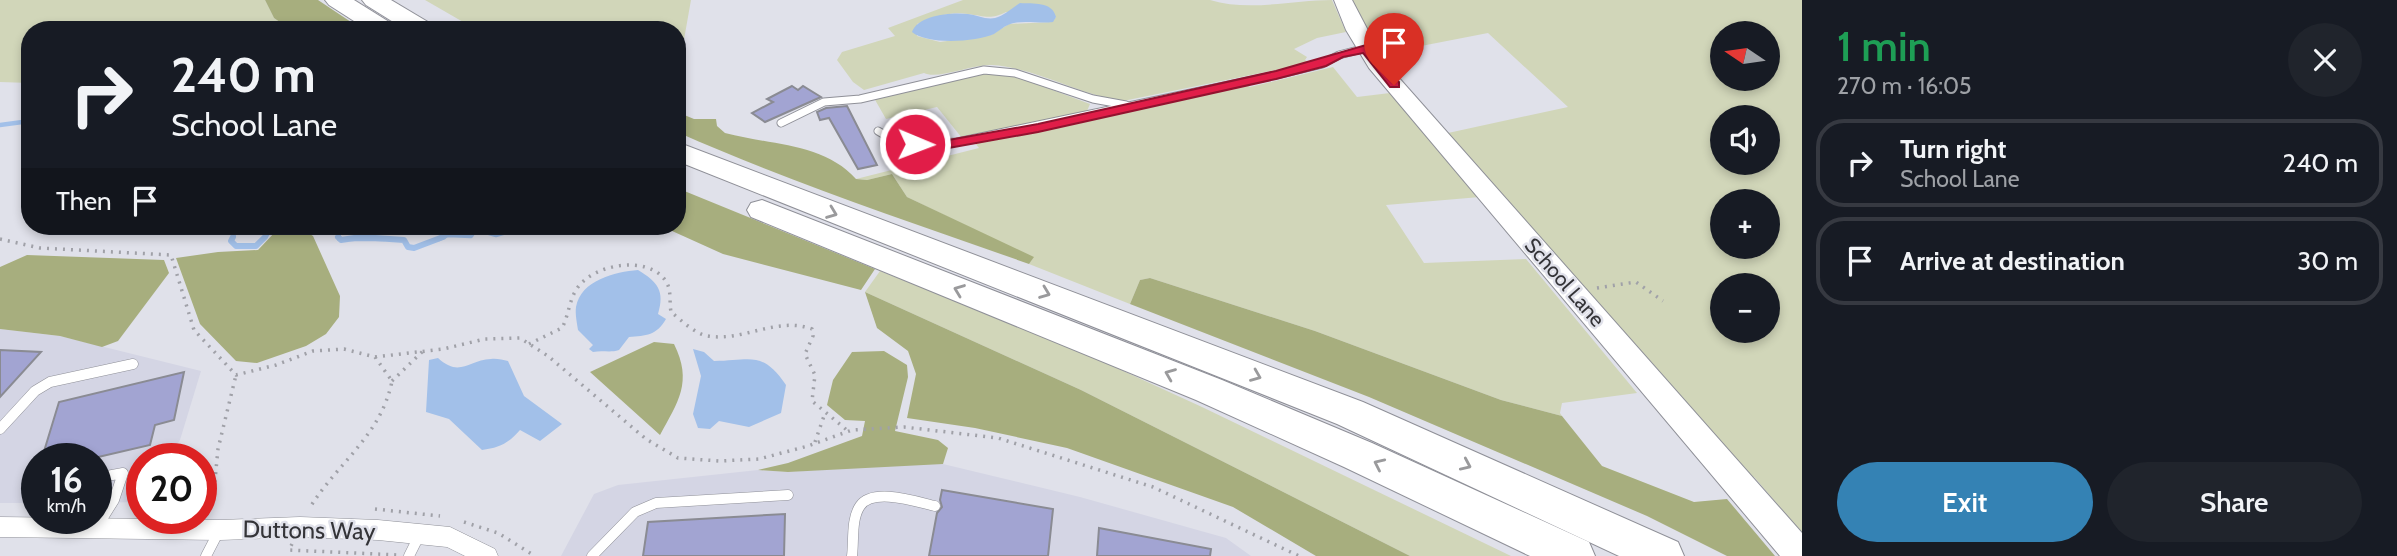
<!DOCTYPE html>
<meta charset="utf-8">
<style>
body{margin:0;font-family:Cabin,sans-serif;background:#20242c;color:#f1f3f6;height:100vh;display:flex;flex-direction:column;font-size:26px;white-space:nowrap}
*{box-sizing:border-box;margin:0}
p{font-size:23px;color:#9ea1a6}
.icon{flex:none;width:38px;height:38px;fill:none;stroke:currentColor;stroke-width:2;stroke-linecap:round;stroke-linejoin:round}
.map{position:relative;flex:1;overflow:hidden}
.side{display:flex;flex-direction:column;background:#171b24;width:595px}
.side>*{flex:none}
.banner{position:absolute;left:21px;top:21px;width:665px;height:214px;border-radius:28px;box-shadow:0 4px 10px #0003;background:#171b24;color:#f1f3f6;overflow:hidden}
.needle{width:46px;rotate:283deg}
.controls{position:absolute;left:1710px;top:21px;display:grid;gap:14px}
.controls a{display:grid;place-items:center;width:70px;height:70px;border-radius:50%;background:#171b24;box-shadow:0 4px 10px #0003;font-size:35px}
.speed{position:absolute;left:21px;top:443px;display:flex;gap:14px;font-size:35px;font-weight:700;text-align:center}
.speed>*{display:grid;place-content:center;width:91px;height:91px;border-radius:50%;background:#171b24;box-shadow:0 4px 10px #0003;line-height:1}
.speed small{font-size:18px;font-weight:400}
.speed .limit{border:10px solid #d22;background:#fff;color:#111}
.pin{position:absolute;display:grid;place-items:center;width:60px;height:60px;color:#fff;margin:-72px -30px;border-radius:50% 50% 50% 0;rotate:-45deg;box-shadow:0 0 7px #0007}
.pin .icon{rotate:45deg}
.me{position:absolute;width:77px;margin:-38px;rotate:91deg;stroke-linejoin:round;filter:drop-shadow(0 0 5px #0008)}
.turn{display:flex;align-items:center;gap:24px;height:147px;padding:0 35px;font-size:32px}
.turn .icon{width:91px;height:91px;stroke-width:2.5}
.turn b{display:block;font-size:49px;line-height:60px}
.then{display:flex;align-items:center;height:66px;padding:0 35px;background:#0003;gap:14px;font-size:26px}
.round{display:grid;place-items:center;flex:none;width:74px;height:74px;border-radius:37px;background:#20242c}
.headline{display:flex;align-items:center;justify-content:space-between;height:119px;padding:0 35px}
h1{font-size:42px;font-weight:600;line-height:52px;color:#1e9e55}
.button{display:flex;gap:14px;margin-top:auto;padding:14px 35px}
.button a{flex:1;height:80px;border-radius:42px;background:#3482b4;color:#fff;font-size:28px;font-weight:600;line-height:80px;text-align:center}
.button a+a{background:#20242c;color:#f1f3f6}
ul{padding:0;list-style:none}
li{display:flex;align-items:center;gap:21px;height:88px;margin:0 14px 10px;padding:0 21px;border:4px solid #363941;border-radius:28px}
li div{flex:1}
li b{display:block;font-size:26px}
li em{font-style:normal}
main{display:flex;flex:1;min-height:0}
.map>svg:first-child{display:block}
.built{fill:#d4d5e4}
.green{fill:#d1d6b9;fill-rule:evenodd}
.forest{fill:#a7ae7e}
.water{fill:#a2c0e9}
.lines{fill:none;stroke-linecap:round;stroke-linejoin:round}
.stream-far1{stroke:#a2c0e9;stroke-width:4.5}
.stream{stroke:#a2c0e9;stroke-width:6}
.building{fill:#a2a4d2;stroke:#8a8b93;stroke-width:2}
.lane-far1-casing{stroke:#8f9098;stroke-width:9}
.lane-casing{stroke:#8f9098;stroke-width:11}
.street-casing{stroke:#8f9098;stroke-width:1}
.secondary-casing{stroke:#8f9098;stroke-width:2}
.highway-casing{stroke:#8f9098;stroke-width:2}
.path{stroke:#a0a1a8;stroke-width:3.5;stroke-dasharray:2 6;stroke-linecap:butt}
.lane-far1{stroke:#fff;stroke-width:7}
.lane{stroke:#fff;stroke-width:10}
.street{fill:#fff;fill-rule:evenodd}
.secondary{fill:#fff;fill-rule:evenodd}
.highway{fill:#fff;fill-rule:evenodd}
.oneway{stroke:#9a9a9c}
.route{fill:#e11d48;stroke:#92132f;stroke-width:2}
.labels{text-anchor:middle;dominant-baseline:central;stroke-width:5;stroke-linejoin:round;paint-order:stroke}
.street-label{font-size:21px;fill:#343438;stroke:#e0e1ea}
.near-street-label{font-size:24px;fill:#343438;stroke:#e0e1ea}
</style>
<main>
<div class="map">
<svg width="1802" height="556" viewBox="0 0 1802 556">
<rect width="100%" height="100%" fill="#e0e1ea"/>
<g class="built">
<path d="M 0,329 L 60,336 L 201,371 L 180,440 L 167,458 L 142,458 L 142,496 L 138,502 L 96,503 L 96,458 L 37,458 L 37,503 L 0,503 Z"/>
<path d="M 928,463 L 943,464 L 1080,497 L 1226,538 L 1251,556 L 561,556 L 594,494 L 618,485 L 758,470 L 788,472 Z"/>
</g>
<g class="green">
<path d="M 0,0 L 265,0 L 274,18 L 291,30 L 30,30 L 30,83 L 0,82 Z"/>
<path d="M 425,0 L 691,0 L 677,79 L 677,30 L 477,30 Z"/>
<path d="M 963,0 L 1210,0 C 1249,12 1292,0 1332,0 L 1346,32 L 1317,38 L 1294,49 L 1307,57 L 1305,60 L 1310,63 L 1123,101 C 1079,95 1037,68 992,65 C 973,64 937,80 924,73 L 864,90 L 853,82 L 837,60 L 842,52 L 895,36 L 888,28 ZM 1006,12 L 1056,17 L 1052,22 L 1009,24 L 991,35 L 940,42 L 917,36 L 917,24 C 933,17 950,11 968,14 C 984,16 991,20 1006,12 Z"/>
<path d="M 1351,0 L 1802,0 L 1802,533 L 1754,477 L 1748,477 L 1448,133 L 1568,107 L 1488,33 L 1380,54 ZM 1722,33 L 1768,33 L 1768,79 L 1722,79 ZM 1722,117 L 1768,117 L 1768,163 L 1722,163 ZM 1722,201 L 1768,201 L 1768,247 L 1722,247 ZM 1722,285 L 1768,285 L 1768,331 L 1722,331 Z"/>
<path d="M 1333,67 L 1357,97 L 1390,93 L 1480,197 L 1386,205 L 1424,263 L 1526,259 L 1637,393 L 1562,403 L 1560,413 L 1562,416 L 1501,400 L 1315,331 L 1150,278 L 1140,280 L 1130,304 L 1029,264 L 1033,258 L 907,197 L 892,174 L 867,180 L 856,179 L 979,148 L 975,143 L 1242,83 L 1250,87 Z"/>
<path d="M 977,72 L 1010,74 L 1090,104 L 1087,111 L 962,138 L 937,107 L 886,119 L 874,98 Z"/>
<path d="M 880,271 L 1060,342 L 1202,407 L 1511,556 L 1410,556 L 1081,390 L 865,292 Z"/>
</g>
<g class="forest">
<path d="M 265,0 L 318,0 L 363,30 L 291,30 L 274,18 Z"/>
<path d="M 677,112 L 694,119 L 716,119 L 717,126 L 725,133 C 770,145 824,143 856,179 L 867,180 L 892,174 L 907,197 L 1034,257 L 1029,264 C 911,222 792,183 677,132 Z"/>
<path d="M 677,188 L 875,269 L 861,290 L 723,254 L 661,226 L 677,226 Z"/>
<path d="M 285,227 L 300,228 L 313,236 L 340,296 L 339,317 L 326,334 L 306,346 L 257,363 L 236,361 L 200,324 L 176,258 L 218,252 L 258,250 L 277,230 Z"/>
<path d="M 27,255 L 164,260 L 169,273 L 118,341 L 102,347 L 60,336 L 0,329 L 0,267 Z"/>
<path d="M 1150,278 L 1315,331 L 1501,400 L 1562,416 L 1602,466 L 1694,502 L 1727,499 L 1775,556 L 1727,556 L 1647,516 L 1369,397 L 1130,304 L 1140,280 Z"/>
<path d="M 865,292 L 1081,390 L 1410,556 L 1316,556 L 1233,507 L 1067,448 L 975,428 L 907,418 L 916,374 L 908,351 L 877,328 Z"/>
<path d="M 654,342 L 674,344 C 693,382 678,402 660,435 L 590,372 Z"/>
<path d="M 884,351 L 907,365 L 908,377 L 895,431 L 938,440 L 948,448 L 943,464 L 788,472 L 758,470 L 788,463 L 862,436 L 865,421 L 845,420 L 827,405 L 833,380 L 852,352 Z"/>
</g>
<g class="water">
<path d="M 1020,3 C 1033,4 1052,1 1056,17 L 1053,22 C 1039,24 1020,19 1008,25 C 1003,27 999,31 994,34 C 976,42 927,45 912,32 C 918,15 951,12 968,14 C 977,15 986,20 995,18 C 1004,16 1012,8 1020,3 Z"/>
<path d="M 638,270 C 658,282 665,291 658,314 L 666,319 C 657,335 646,336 629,337 L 619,350 C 610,353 603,350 593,352 L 589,349 L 593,345 L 578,330 C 577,323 575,314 576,307 C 581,280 615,272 638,270 Z"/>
<path d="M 693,349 L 704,352 L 714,361 C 751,361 762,350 786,385 L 781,413 L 749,427 L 719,421 L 710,429 L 698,428 L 693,414 L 701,376 Z"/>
<path d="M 438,358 C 460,378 468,360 491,359 C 496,358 503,360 508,361 L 524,396 L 562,424 L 540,441 L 520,430 C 509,443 499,448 482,450 L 449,419 L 426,412 L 429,360 Z"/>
</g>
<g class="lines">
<g class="stream-far1">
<path d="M 0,125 L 30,121"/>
<path d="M 338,226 L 339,239"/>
<path d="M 232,239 L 237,226"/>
<path d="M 263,239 L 267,235 L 260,229 L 277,226"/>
<path d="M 350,239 L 384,239"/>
<path d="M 439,239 L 448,235 L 471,236 L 476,229 L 496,235 L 513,230"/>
</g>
<g class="stream">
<path d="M 233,237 L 231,241 L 236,246 L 256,246 L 265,237"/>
<path d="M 338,237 L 341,240 L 361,237 L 404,240 L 408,247 L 414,248 L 443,237"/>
</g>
</g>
<g class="building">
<path d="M 792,86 L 798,90 L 803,86 L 821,97 L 765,122 L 752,113 L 773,102 L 767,99 Z"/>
<path d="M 847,106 L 877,165 L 858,169 L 829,118 L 820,120 L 817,112 L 826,108 Z"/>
<path d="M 0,350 L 41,352 L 0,397 Z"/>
<path d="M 184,372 L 174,420 L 155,425 L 150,445 L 94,458 L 42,458 L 59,402 Z"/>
<path d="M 942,490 L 1053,509 L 1048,556 L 929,556 L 937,513 L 942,507 L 940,500 Z"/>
<path d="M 785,514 L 784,556 L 643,556 L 648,522 Z"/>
<path d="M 1099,528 L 1211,549 L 1210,556 L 1097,556 Z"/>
</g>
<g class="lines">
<g class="lane-far1-casing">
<g id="lane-far1">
<path d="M 781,123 L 824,102 L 860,99 L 984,70 L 1015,73 L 1093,99 L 1126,105"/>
<path d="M 878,131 L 890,138 L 916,144 L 957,142 L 1276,75 L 1322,64 L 1339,55 L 1366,48"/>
</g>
</g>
<g class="lane-casing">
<g id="lane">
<path d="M 0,429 L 35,391 L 50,382 L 133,364"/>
<path d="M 96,478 L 123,473 L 114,500 L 97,527"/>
<path d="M 206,556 L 219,531"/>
<path d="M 409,556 L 419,536"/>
<path d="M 592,556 L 635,512 L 656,503 L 788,495"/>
<path d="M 852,556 C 854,541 851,519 860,506 C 873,487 917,502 935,506"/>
</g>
</g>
<g class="street-casing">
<path id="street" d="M 0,517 L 220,520 L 300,517 L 378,520 L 450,527 L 495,549 L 498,556 L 465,556 L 447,547 L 378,540 L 300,537 L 220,540 L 0,537 Z"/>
</g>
<g class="secondary-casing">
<path id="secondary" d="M 1334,0 L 1352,0 L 1384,61 L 1802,533 L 1802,556 L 1780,556 L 1369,68 L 1346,30 Z"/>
</g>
<g class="highway-casing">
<g id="highway">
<path d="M 325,0 L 354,0 L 394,25 L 397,30 L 368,30 L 329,5 Z"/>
<path d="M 362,0 L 391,0 L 433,25 L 436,30 L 406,30 L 366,5 Z"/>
<path d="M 677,142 L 1363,402 L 1678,542 L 1684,556 L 1619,556 L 1337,424 L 677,161 Z"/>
<path d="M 762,200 L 1222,380 L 1372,443 L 1589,542 L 1595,556 L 1530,556 L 1344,467 L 1196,400 L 751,217 L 747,210 L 751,203 Z"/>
</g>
</g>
<g class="path">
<path d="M 0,239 L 40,248 L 171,255 L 194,330 L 236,375 L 276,365 L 313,351 L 344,349 L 375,357 L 392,381 C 381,436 337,463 309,509"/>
<path d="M 1597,288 L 1636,282 L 1663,301"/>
<path d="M 529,344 L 562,328 C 569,315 569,299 578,287 C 595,264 647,255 665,280 C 672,289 669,301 671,312 C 681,320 695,334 708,336 C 743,342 777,316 812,329 L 813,336 L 805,354 L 815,375 L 812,401 L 848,431"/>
<path d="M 375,357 L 443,349 L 485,339 L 520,338 L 548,356 L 646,439 L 678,458 L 719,461 L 759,459 L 808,446 L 852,430 L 904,427 L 998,438 L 1153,487 L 1299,556"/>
<path d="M 392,381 L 423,351"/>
<path d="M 815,442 L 825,413"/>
<path d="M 375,509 L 440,516"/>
<path d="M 206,512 L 213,501 L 218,449 L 236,375"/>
<path d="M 464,522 L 498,533 L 535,556"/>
<path d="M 292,544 L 289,550 L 398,555"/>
</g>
<use href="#lane-far1" class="lane-far1"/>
<use href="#lane" class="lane"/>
<use href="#street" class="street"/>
<use href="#secondary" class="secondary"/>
<use href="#highway" class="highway"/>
</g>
<defs><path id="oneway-chevron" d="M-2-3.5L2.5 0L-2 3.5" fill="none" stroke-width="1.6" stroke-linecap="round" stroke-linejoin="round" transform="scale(1.75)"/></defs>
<g class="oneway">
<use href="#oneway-chevron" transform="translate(832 213) rotate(21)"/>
<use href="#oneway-chevron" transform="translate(959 290) rotate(-159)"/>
<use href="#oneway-chevron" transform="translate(1045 293) rotate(21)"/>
<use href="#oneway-chevron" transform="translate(1170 374) rotate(-158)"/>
<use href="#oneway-chevron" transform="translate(1256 376) rotate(22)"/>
<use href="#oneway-chevron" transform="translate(1379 464) rotate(-155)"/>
<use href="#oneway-chevron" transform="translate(1466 465) rotate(24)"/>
</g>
<path class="route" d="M 1366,45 L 1370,46 L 1399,82 L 1399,87 L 1390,87 L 1363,53 L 1343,57 L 1326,66 L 1276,79 L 1038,132 L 943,149 L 915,148 L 909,144 L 915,139 L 943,141 L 1038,124 L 1276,71 Z"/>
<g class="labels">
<g class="street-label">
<text transform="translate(1565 282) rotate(49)">School Lane</text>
</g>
<g class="near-street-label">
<text transform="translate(309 530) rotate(1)">Duttons Way</text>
</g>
</g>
</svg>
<div class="controls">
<a><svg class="needle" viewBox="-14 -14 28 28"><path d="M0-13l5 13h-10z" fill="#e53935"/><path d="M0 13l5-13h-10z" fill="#9ea1a6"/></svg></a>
<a><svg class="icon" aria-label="sound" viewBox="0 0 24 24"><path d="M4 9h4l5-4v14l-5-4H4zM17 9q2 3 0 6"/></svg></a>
<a>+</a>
<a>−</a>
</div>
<div class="speed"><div>16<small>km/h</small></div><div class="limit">20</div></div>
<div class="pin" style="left:1394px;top:85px;background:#d93025"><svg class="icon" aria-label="arrive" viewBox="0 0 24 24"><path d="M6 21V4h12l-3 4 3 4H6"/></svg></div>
<svg class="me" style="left:915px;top:144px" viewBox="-20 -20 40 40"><circle r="17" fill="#e11d48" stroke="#fff" stroke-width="3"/><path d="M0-11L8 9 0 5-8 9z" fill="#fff"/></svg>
<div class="banner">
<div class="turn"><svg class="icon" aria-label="right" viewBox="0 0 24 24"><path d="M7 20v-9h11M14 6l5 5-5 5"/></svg><div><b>240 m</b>School Lane</div></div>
<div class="then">Then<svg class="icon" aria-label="arrive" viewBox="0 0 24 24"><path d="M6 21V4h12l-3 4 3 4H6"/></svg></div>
</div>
</div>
<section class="side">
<div class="headline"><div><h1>1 min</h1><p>270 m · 16:05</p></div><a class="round"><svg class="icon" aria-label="close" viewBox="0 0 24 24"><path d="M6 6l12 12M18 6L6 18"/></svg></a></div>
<ul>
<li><svg class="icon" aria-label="right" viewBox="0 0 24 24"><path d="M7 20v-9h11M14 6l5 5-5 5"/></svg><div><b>Turn right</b><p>School Lane</p></div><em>240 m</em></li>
<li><svg class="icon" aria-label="arrive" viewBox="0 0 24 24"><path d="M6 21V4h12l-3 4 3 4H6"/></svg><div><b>Arrive at destination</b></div><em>30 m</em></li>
</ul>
<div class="button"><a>Exit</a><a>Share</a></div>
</section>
</main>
